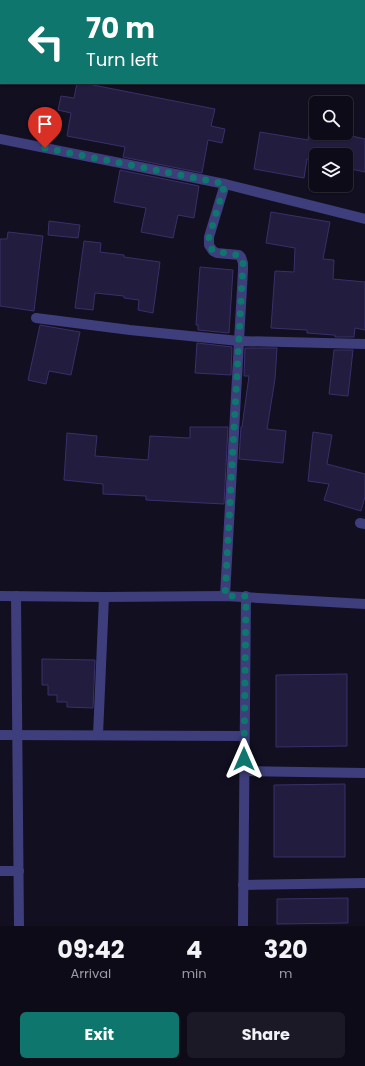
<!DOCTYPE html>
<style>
body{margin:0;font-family:Poppins,sans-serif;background:#1b1925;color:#f1f3f6;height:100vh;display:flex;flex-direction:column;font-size:15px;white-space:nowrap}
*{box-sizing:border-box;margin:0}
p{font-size:13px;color:#9a9ba2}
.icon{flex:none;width:22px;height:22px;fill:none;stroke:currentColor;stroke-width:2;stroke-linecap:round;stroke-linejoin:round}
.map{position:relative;height:926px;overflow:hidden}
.details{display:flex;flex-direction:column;background:#0d0b18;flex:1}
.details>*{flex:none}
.banner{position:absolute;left:0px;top:0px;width:365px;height:84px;box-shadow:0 1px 3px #0004,0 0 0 1px #2d2b37;background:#0f766e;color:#fff;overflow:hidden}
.buttons{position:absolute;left:309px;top:96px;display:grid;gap:8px}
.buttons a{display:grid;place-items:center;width:44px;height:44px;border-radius:6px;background:#0d0b18;box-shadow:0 1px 3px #0004,0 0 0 1px #2d2b37;font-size:20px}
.pin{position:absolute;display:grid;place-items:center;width:34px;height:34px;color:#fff;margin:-41px -17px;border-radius:50% 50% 50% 0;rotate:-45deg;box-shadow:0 0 4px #0007}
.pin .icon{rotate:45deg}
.me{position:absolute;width:44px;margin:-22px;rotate:0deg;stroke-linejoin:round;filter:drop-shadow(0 0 3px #0008)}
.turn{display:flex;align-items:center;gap:14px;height:84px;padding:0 20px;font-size:18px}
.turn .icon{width:52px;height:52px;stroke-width:2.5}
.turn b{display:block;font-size:28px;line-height:34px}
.eta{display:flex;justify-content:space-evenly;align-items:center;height:68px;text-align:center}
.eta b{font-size:24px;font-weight:700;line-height:28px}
.cta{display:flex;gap:8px;margin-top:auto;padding:8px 20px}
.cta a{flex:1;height:46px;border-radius:6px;background:#0f766e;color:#fff;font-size:16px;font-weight:700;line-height:46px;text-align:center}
.cta a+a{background:#1b1925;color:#f1f3f6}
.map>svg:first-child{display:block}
.building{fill:#221c3f;stroke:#393069}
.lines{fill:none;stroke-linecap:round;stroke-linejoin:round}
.minor{stroke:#3d3e7b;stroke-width:10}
.highway{stroke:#f156a7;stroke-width:12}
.route{stroke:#0f766e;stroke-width:7;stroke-dasharray:0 12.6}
</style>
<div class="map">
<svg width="365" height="926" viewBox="0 0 365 926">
<rect width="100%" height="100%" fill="#110f20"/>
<g class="building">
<path d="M 77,83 L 83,83 L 215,109 L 211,126 L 225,129 L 222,143 L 208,140 L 202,173 L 123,157 L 125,147 L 67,136 L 71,113 L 58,110 L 61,96 L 74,98 Z"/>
<path d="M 260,132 L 308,140 L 309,133 L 338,133 L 365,139 L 365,172 L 346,168 L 346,155 L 316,155 L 316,161 L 307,159 L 304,178 L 254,169 Z"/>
<path d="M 120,170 L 199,186 L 194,218 L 178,215 L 173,238 L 141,232 L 146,208 L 114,202 Z"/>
<path d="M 271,212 L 330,222 L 323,259 L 334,260 L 333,279 L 365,282 L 365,330 L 355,328 L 354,337 L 335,337 L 335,335 L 333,335 L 307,333 L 307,330 L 271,328 L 275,271 L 294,272 L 295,248 L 266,243 Z"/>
<path d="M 49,221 L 80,225 L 78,238 L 48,235 Z"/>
<path d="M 8,232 L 43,236 L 34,311 L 0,306 L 0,239 L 7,239 Z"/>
<path d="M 84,241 L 101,243 L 100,252 L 124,255 L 124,257 L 160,262 L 153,313 L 138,310 L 139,300 L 124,298 L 124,296 L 95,293 L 93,310 L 75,308 Z"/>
<path d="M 200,267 L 233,270 L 229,333 L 198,330 L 198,325 L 196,325 Z"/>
<path d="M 40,325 L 80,332 L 71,375 L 49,371 L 46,384 L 28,380 Z"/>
<path d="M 197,343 L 232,347 L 231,375 L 195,373 Z"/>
<path d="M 245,348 L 277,348 L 275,379 L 267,429 L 286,431 L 283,463 L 239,459 L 241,427 L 242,427 L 249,376 L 244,376 Z"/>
<path d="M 334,350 L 353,350 L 348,396 L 329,394 Z"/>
<path d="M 190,427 L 228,427 L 224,504 L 146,500 L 146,496 L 103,494 L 103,484 L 64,480 L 67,433 L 97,436 L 95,456 L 148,460 L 150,436 L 190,438 Z"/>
<path d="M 313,432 L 332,435 L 327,464 L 365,474 L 365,497 L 361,511 L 324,500 L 329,484 L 308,481 Z"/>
<path d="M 42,659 L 95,660 L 93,708 L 67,707 L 67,702 L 57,702 L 57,695 L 48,695 L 48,685 L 42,685 Z"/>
<path d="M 347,674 L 347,746 L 276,747 L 276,675 Z"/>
<path d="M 345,784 L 345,857 L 274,857 L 274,785 Z"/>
<path d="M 348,898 L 348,923 L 277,924 L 277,899 Z"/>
</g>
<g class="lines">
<g class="minor">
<path d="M 121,0 L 125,1"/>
<path d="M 364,56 L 365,56"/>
<path d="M 0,139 L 225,184 L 365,219"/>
<path d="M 36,318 L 130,330 L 239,341 L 243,270 L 243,263 L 241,257 L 239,255 L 217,253 L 213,251 L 209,245 L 209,237 L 225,184"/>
<path d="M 360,523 L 365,524"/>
<path d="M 0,596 L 104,597 L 225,596 L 365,604"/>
<path d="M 16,596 L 19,926"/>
<path d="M 225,596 L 239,341 L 365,344"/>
<path d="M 0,735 L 244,736"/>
<path d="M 98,735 L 104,597"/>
<path d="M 244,771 L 365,773"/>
<path d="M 0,871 L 19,871"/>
<path d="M 243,885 L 365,883"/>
<path d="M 243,926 L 246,596"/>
</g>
<g class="highway">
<path d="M 247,0 L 251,1"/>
<path d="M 364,28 L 365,28"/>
</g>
</g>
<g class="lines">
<path class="route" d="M 45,148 L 225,184 L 209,237 L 209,245 L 213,251 L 238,255 L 241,257 L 243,263 L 225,596 L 246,596 L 244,759"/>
</g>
</svg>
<div class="buttons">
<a><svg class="icon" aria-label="search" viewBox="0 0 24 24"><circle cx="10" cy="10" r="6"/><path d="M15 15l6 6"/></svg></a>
<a><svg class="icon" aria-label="layers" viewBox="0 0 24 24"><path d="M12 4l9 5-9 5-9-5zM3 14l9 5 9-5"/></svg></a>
</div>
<div class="pin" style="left:45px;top:148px;background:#d93025"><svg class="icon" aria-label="arrive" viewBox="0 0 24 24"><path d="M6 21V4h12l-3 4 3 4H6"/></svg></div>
<svg class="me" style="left:244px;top:759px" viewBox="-20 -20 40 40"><path d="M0-17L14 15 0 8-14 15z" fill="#0f766e" stroke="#fff" stroke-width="4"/></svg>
<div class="banner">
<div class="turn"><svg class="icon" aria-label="left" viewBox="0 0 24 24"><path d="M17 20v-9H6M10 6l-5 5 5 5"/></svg><div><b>70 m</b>Turn left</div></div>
</div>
</div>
<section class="details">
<div class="eta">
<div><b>09:42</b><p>Arrival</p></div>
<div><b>4</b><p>min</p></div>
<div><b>320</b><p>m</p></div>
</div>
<div class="cta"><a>Exit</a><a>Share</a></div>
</section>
